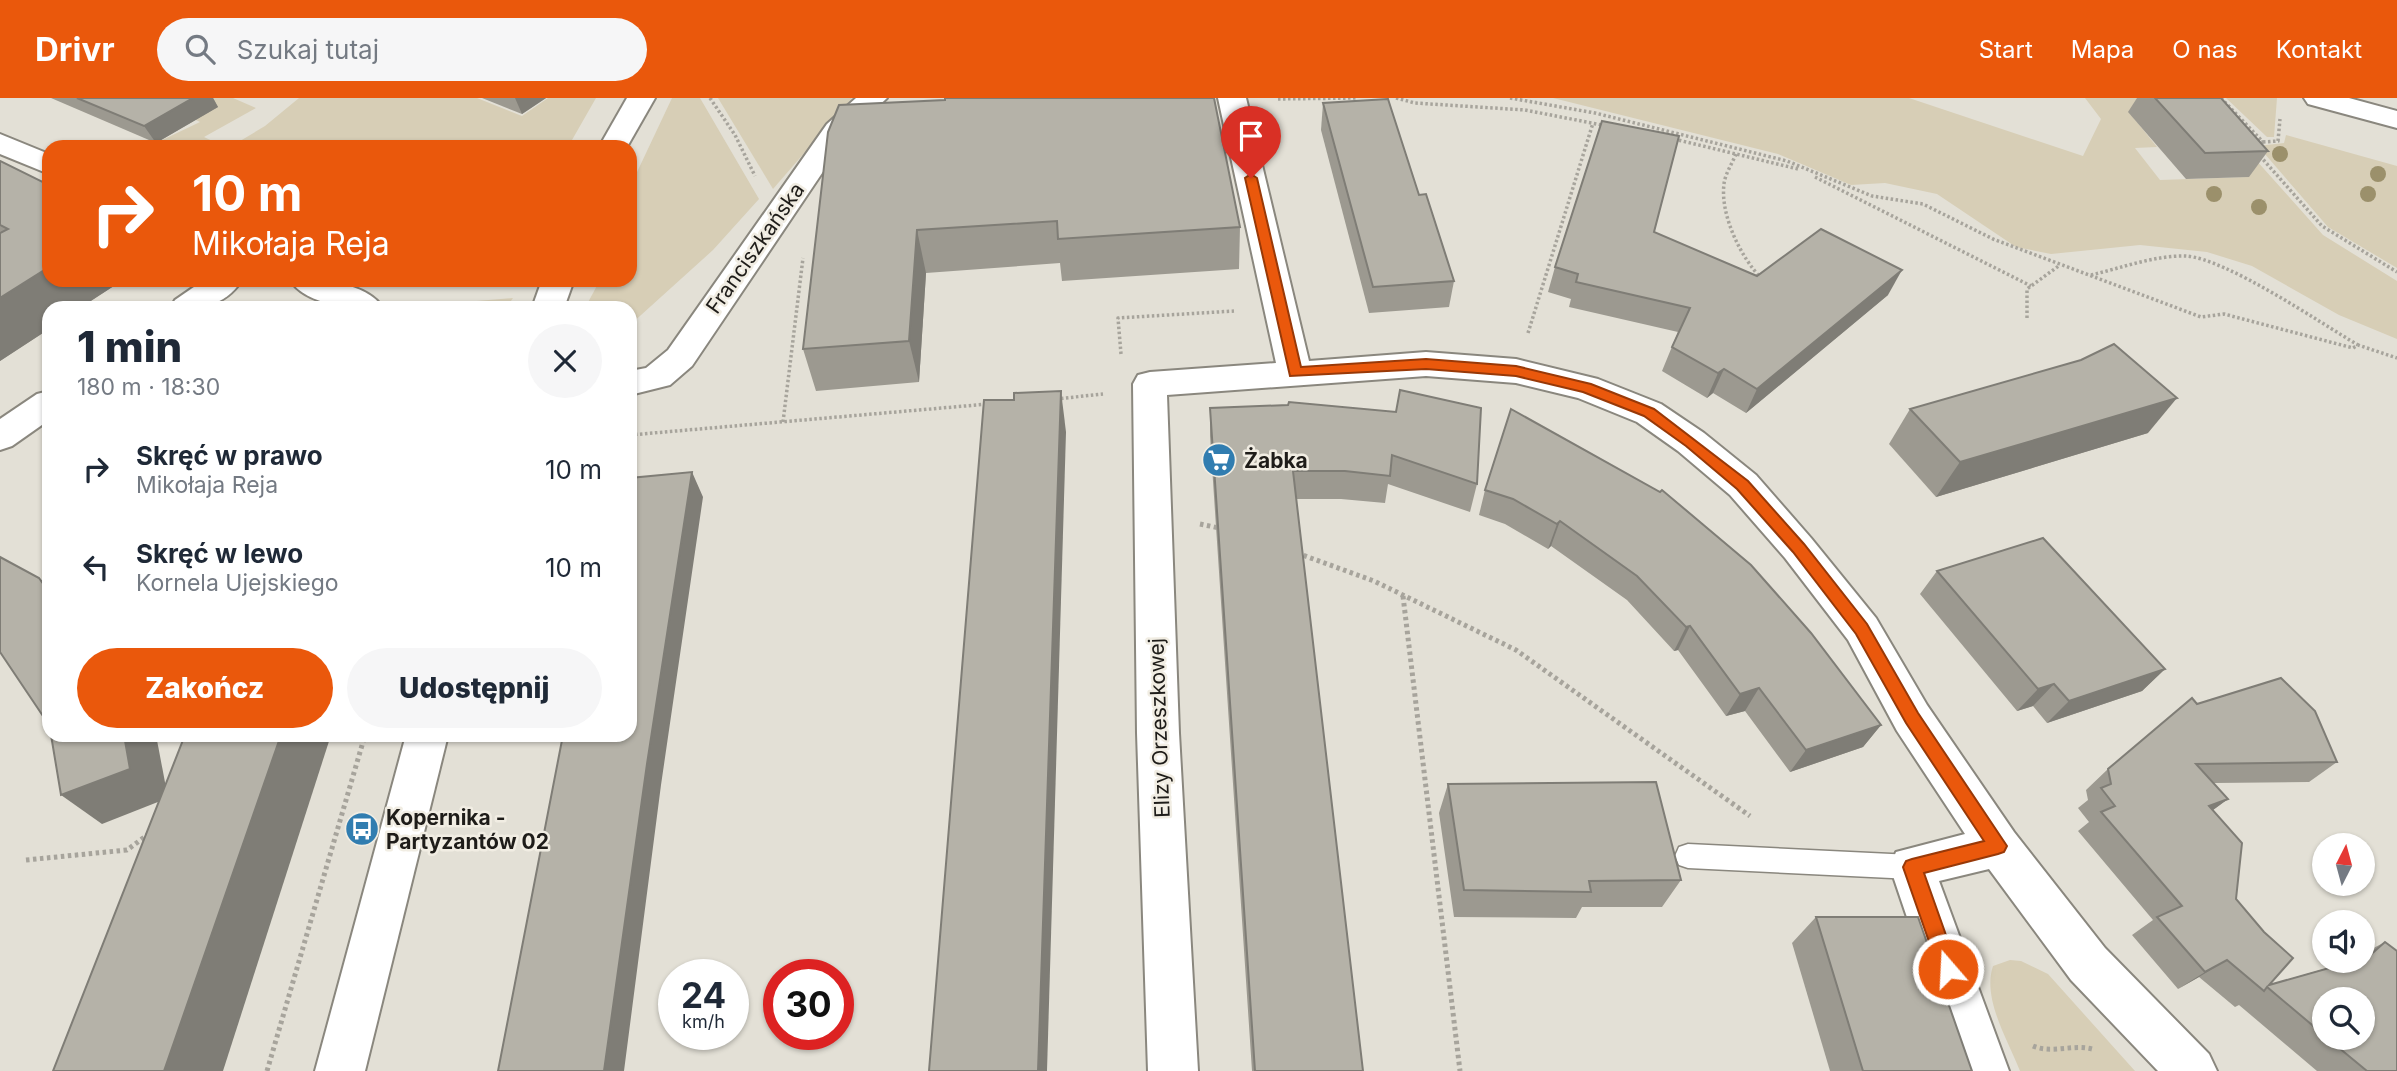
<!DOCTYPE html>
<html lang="pl">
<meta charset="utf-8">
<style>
body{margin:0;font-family:Inter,sans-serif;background:#f6f6f7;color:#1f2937;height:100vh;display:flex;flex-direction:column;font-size:26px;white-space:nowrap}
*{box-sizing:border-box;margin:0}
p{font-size:23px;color:#747a83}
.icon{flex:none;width:38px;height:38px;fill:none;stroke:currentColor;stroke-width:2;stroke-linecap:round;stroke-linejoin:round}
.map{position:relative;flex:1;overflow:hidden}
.details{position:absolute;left:42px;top:203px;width:595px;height:441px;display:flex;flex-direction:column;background:#fff;border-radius:21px;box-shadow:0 2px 5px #0004}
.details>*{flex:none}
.hud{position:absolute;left:42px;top:42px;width:595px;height:147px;border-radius:21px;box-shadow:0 2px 5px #0004;background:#ea580c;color:#fff;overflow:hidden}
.needle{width:46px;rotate:6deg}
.tools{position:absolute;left:2312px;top:735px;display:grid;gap:14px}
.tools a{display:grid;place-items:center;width:63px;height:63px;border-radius:50%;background:#fff;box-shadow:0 2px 5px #0004;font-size:35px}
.speed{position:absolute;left:658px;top:861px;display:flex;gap:14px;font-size:35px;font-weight:700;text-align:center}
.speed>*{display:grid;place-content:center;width:91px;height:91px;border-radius:50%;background:#fff;box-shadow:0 2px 5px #0004;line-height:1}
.speed small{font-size:18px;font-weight:400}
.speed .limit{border:10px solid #d22;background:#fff;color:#111}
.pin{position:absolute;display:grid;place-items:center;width:60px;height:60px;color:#fff;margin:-72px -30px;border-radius:50% 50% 50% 0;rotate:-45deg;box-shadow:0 0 7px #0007}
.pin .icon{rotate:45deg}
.me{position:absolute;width:77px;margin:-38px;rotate:341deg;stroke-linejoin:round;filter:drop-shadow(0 0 5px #0008)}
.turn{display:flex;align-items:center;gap:24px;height:147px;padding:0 35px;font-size:32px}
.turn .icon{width:91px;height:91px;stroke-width:2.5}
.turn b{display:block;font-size:49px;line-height:60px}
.round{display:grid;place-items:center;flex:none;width:74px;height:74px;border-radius:37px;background:#f6f6f7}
.headline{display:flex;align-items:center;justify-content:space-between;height:119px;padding:0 35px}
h1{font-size:42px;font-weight:800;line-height:52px}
.action{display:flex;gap:14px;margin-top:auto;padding:14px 35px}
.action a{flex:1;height:80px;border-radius:42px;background:#ea580c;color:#fff;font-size:28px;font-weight:800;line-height:80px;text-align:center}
.action a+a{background:#f6f6f7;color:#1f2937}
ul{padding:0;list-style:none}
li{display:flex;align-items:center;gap:21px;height:98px;padding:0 35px}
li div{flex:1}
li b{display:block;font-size:26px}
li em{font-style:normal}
header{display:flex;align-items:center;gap:42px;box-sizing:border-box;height:98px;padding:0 35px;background:#ea580c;color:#fff}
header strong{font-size:33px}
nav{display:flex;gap:38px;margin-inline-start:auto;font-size:24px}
.search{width:490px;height:63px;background:#f6f6f7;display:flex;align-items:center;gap:18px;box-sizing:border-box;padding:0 24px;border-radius:38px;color:#747a83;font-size:26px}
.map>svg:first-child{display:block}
.green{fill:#d7ceb6}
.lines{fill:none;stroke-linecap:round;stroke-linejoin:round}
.lane-casing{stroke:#8a877e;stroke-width:3}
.street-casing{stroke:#8a877e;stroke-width:4}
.path-far1{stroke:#a7a49c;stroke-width:3.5;stroke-dasharray:2.5 2.5;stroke-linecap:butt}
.path{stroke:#a7a49c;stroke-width:5;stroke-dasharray:3.5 3.5;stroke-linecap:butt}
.lane{fill:#fff;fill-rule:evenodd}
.street{fill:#fff;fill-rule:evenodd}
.tree{fill:#9b906b}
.wall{fill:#9c9990;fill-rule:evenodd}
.shaded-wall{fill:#7f7d76}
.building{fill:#b5b2a8;stroke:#7f7d76;stroke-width:2}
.route{fill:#ea580c;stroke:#983908;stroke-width:2}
.labels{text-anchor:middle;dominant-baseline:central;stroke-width:5;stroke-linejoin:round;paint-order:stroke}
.street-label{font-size:21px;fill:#1e1c19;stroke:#f1ede3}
.poi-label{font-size:21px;font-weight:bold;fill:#1e1c19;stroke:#f1ede3;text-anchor:start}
</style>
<header>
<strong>Drivr</strong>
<div class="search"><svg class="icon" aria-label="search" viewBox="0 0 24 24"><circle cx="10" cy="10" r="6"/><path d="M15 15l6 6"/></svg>Szukaj tutaj</div>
<nav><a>Start</a><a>Mapa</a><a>O nas</a><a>Kontakt</a></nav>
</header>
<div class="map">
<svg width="2397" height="973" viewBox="0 0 2397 973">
<rect width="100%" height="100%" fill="#e3e0d6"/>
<g class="green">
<path d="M 206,0 L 233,0 L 256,10 L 204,39 L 225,49 L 164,49 L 156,45 L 200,24 L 184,16 Z"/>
<path d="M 299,0 L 477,0 L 522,18 L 548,0 L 596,0 L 568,49 L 230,49 L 265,28 Z"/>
<path d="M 672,0 L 700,0 L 759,101 L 713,152 L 630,227 L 630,210 L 585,210 L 600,182 L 630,182 L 630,89 Z"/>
<path d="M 718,0 L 852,0 L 773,91 Z"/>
<path d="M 1553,0 L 1909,0 L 2083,58 L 2101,21 L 2085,0 L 2213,0 L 2129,14 L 2157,49 L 2135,50 L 2160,82 L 2248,79 L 2247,52 L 2323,137 L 2397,183 L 2397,241 L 2339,217 L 2252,168 L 2207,154 L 2140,147 L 2051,156 L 2016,149 L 1937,96 L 1885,85 L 1851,87 L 1778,56 Z"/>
<path d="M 2226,0 L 2277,0 L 2274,39 L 2267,39 Z"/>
<path d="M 2286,37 L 2397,68 L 2397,170 L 2328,129 L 2258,48 L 2284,45 Z"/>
<path d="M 513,200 L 506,210 L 414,210 L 416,208 Z"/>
<path d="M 2010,862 L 2021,863 L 2048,876 L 2135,973 L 2020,973 C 2008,942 1982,901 1993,868 Z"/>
</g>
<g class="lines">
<g class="lane-casing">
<path id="lane" d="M 1688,746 L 1912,757 L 1921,760 L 1925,769 L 1921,778 L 1912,781 L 1688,770 L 1679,767 L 1675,758 L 1679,749 Z"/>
</g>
<g class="street-casing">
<g id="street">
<path d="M 627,0 L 655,0 L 627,49 L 599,49 Z"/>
<path d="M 856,0 L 887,0 L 847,38 L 692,268 L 670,287 L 630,297 L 630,273 L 646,270 L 668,252 L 827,26 Z"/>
<path d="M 1218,0 L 1246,0 L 1309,263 L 1426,254 L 1516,261 L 1598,281 L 1661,306 L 1704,335 L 1756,377 L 1811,440 L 1876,520 L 1927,607 L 2014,734 L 2105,850 L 2209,956 L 2217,973 L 2158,973 L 2071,882 L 1989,771 L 1939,783 L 2009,973 L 1959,973 L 1890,769 L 1896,754 L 1965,736 L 1897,633 L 1848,542 L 1785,460 L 1730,397 L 1678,353 L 1637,324 L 1578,300 L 1516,285 L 1426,278 L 1167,297 L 1179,635 L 1198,973 L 1148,973 L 1137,635 L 1133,286 L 1138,277 L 1150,274 L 1276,265 Z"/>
<path d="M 2304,0 L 2349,0 L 2397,13 L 2397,30 L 2308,6 Z"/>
<path d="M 0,36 L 49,56 L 49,76 L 0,56 Z"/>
<path d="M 204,182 L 242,182 C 224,210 199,210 170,210 L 175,202 Z"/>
<path d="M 290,182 C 318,182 366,183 383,210 C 355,210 307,209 290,182 Z"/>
<path d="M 542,182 L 574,182 L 564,210 L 532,210 Z"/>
<path d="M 49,293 L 49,322 L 12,348 L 0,352 L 0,321 L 37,296 Z"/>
<path d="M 406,637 L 448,637 L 365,973 L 315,973 Z"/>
</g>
</g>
<g class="path-far1">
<path d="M 710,0 L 735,37 L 755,78"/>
<path d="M 1396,0 L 1415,5 L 1525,12 L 1607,28"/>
<path d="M 1510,0 L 1595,15 L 1787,63 L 1872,98 L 1923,106 L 1993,141 L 2201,219 L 2224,216 L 2353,250 L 2358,247 L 2397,260"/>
<path d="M 2221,0 L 2263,44 L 2255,44"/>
<path d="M 1278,1 L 1358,0"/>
<path d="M 1674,41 L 1798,71"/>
<path d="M 2263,44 L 2278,43 L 2280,21"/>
<path d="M 1736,56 C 1732,66 1725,76 1724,86 C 1720,117 1741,160 1762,181"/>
<path d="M 2260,58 L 2322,128 L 2397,174"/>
<path d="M 1815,79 L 2031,188"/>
<path d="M 2091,177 C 2121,170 2156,157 2186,158 C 2227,161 2319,224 2358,247"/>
<path d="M 2027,220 L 2027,191 L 2060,167"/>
<path d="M 1528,235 L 1593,25"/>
<path d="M 1121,256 L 1118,220 L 1234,213"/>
<path d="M 1056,301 L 1103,296"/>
<path d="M 783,324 L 803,160"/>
<path d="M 630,337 L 988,306"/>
</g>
<g class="path">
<path d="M 1200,426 L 1219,430"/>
<path d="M 1297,455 L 1374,483 L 1516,552 L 1750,718"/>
<path d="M 1403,498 L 1460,973"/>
<path d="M 26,762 L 127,752 L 150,735"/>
<path d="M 2033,948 C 2052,956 2072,946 2092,951"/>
<path d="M 267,973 L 365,637"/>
</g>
<use href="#lane" class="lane"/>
<use href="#street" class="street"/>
</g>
<g class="tree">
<circle cx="2280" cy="56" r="8"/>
<circle cx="2378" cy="76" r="8"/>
<circle cx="2214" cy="96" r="8"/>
<circle cx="2368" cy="96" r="8"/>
<circle cx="2259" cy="109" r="8"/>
</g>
<g class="wall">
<path d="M 51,0 L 213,0 L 218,9 L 156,45 Z"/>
<path d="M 482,0 L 546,0 L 522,16 Z"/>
<path d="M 2137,0 L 2221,0 L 2268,53 L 2249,79 L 2186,81 L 2128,14 Z"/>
<path d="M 1323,5 L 1419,97 L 1454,183 L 1449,209 L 1369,215 L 1321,32 Z"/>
<path d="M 828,34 L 1240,129 L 1239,171 L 1062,183 L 1060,165 L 926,175 L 919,284 L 816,293 L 803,251 Z"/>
<path d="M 0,63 L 49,182 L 123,182 L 80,210 L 49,210 L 49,231 L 0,263 Z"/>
<path d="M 1654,134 L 1757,178 L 1888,197 L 1746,315 L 1713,295 L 1707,300 L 1662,273 L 1678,234 L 1569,209 L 1571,201 L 1548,194 L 1555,169 Z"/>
<path d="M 1288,307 L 1477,386 L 1470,414 L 1388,386 L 1385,405 L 1341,401 L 1296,401 L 1363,973 L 1252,973 L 1210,338 L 1210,310 Z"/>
<path d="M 1511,311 L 1881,627 L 1863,649 L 1790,674 L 1745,613 L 1726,618 L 1678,552 L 1674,553 L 1627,502 L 1551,448 L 1548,451 L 1505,426 L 1479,417 L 1485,392 Z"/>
<path d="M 1910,311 L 2148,335 L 1936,399 L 1889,346 Z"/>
<path d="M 1937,473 L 2165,571 L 2142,593 L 2047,625 L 2033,608 L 2017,613 L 1920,496 Z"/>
<path d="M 2197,606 L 2337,664 L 2309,684 L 2214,685 L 2228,701 L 2213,712 L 2236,801 L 2269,887 L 2351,863 L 2362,863 L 2362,856 L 2385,844 L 2397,973 L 2317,973 L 2239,907 L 2235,909 L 2199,879 L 2178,891 L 2132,837 L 2153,822 L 2078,733 L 2089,724 L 2078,710 L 2088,702 L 2086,692 L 2108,671 ZM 2324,901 L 2362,940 L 2324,940 Z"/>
<path d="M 1448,686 L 1681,782 L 1662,809 L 1582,809 L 1576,820 L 1454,819 L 1439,715 Z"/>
<path d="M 1816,819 L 1972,973 L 1830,973 L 1792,845 Z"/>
</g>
<g class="shaded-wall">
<path d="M 193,0 L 213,0 L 218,9 L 156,45 L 144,28 Z"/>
<path d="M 515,0 L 546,0 L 522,16 Z"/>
<path d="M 917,132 L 926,175 L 919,284 L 909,243 Z"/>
<path d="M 49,169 L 49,182 L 123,182 L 80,210 L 49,210 L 49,231 L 0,263 L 0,200 Z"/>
<path d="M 1902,172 L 1888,197 L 1746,315 L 1757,291 Z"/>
<path d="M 1724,271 L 1713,295 L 1707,300 L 1718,275 Z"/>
<path d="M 1061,293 L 1066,334 L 1047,973 L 1038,973 Z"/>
<path d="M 2177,300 L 2148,335 L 1936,399 L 1960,364 Z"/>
<path d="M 692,374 L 703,399 L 661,687 L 624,973 L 604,973 L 647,666 Z"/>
<path d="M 1560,423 L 1551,448 L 1548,451 L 1557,426 Z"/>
<path d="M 39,480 L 49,489 L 49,494 Z"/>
<path d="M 1690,528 L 1678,552 L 1674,553 L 1686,529 Z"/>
<path d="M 2165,571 L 2142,593 L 2047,625 L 2069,603 Z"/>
<path d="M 2054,586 L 2033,608 L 2017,613 L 2038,591 Z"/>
<path d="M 1759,590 L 1745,613 L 1726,618 L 1740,596 Z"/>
<path d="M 1881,627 L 1863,649 L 1790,674 L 1806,652 Z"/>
<path d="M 124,637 L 156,637 L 168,700 L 102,726 L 61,697 Z"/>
<path d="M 281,637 L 331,637 L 223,973 L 164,973 Z"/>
<path d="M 2228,701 L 2202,720 L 2209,708 Z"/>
<path d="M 2227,862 L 2199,879 L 2178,891 L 2205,874 Z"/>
</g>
<g class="building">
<path d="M 77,0 L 193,0 L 144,28 Z"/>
<path d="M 945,0 L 1214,0 L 1240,129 L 1058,141 L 1057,123 L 917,132 L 909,243 L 803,251 L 828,34 L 839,7 L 945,2 Z"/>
<path d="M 2155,0 L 2221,0 L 2268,53 L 2205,55 Z"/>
<path d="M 1388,1 L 1419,97 L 1426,96 L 1454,183 L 1373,189 L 1323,5 Z"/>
<path d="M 1602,23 L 1679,38 L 1654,134 L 1757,178 L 1821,131 L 1902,172 L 1757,291 L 1724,271 L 1718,275 L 1672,249 L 1690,210 L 1576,184 L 1578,176 L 1555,169 Z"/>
<path d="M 0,63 L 49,87 L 49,169 L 0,200 L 0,135 L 8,131 L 0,127 Z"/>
<path d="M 2114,246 L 2177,300 L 1960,364 L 1910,311 L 2081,262 Z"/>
<path d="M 1400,292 L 1481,310 L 1477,386 L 1392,357 L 1390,378 L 1345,373 L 1293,373 L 1363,973 L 1255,973 L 1210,310 L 1288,307 L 1289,304 L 1396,314 Z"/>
<path d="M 1061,293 L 1038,973 L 929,973 L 984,302 L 1014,302 L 1014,295 Z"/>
<path d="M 1511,311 L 1660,394 L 1662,392 L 1751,467 L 1811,535 L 1881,627 L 1806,652 L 1759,590 L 1740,596 L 1690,528 L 1686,529 L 1637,478 L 1560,423 L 1557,426 L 1513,401 L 1485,392 Z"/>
<path d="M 692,374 L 647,666 L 604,973 L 498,973 L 563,637 L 630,637 L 630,380 Z"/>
<path d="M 2043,440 L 2165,571 L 2069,603 L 2054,586 L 2038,591 L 1937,473 Z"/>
<path d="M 0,459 L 39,480 L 49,494 L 49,627 L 0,554 Z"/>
<path d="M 2281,580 L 2315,613 L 2337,664 L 2196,666 L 2228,701 L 2209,708 L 2242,745 L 2236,801 L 2264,834 L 2293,860 L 2269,887 L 2354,863 L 2362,863 L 2362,860 L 2368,859 L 2385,844 L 2397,853 L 2397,973 L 2367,973 L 2327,940 L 2362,940 L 2362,901 L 2324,901 L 2324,937 L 2267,889 L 2264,893 L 2227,862 L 2205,874 L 2157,819 L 2182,808 L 2101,714 L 2115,708 L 2101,690 L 2111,686 L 2108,671 L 2192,600 L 2197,606 Z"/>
<path d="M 51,637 L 124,637 L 130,671 L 61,697 Z"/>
<path d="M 185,637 L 281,637 L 164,973 L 53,973 Z"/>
<path d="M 1656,684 L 1681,782 L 1589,783 L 1591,794 L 1464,792 L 1448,686 Z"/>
<path d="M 1816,819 L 1918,819 L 1972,973 L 1863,973 Z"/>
</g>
<path class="route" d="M 1251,76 L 1257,80 L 1301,269 L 1426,261 L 1516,268 L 1591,286 L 1654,311 L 1748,383 L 1804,446 L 1867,526 L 1918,615 L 2007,748 L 2004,754 L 1998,756 L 1924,775 L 1958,871 L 1955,878 L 1948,880 L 1941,878 L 1903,769 L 1906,763 L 1912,761 L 1984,743 L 1906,625 L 1856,536 L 1793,454 L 1737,391 L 1686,348 L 1644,318 L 1583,294 L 1516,278 L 1426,271 L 1290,278 L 1245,80 Z"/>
<defs>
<g id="supermarket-disc" transform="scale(1.75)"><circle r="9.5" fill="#317db0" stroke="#f1ede3"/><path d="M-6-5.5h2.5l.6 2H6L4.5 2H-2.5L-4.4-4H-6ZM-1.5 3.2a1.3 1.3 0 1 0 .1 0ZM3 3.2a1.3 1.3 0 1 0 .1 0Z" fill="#fff"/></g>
<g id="bus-disc" transform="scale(1.75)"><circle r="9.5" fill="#317db0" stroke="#f1ede3"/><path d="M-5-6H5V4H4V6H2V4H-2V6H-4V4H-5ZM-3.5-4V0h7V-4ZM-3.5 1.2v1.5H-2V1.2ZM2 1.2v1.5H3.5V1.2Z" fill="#fff"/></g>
</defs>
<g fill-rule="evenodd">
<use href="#supermarket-disc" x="1219" y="362"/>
<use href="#bus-disc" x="362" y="731"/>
</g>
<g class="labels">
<g class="street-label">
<text transform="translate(755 150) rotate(-55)">Franciszkańska</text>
<text transform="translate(1159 630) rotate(-92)">Elizy Orzeszkowej</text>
</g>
<g class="poi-label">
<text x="1244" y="362">Żabka</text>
<text x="386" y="719">Kopernika -<tspan x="386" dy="24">Partyzantów 02</tspan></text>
</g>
</g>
</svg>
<div class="tools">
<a><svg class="needle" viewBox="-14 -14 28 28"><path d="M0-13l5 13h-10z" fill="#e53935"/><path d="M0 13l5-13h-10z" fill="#747a83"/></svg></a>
<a><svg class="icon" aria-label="sound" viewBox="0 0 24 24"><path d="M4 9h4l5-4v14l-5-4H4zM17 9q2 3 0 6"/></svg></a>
<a><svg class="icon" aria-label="search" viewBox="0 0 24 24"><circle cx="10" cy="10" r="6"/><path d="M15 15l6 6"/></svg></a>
</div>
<div class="speed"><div>24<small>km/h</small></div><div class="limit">30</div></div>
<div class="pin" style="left:1251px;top:80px;background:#d93025"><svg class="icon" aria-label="arrive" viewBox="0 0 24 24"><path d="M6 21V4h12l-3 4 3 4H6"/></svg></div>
<svg class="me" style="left:1948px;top:871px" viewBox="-20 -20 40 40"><circle r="17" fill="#ea580c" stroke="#fff" stroke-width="3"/><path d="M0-11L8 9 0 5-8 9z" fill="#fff"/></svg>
<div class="hud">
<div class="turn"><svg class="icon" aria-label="right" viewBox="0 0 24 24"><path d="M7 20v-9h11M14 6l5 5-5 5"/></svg><div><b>10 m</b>Mikołaja Reja</div></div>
</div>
<section class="details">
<div class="headline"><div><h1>1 min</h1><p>180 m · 18:30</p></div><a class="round"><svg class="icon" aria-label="close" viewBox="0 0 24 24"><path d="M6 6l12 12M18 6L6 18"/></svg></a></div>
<ul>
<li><svg class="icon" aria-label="right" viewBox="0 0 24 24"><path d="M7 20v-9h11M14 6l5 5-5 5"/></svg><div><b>Skręć w prawo</b><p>Mikołaja Reja</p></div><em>10 m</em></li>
<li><svg class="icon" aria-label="left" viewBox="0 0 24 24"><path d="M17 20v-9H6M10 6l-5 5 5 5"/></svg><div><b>Skręć w lewo</b><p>Kornela Ujejskiego</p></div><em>10 m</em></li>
</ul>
<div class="action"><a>Zakończ</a><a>Udostępnij</a></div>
</section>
</div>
